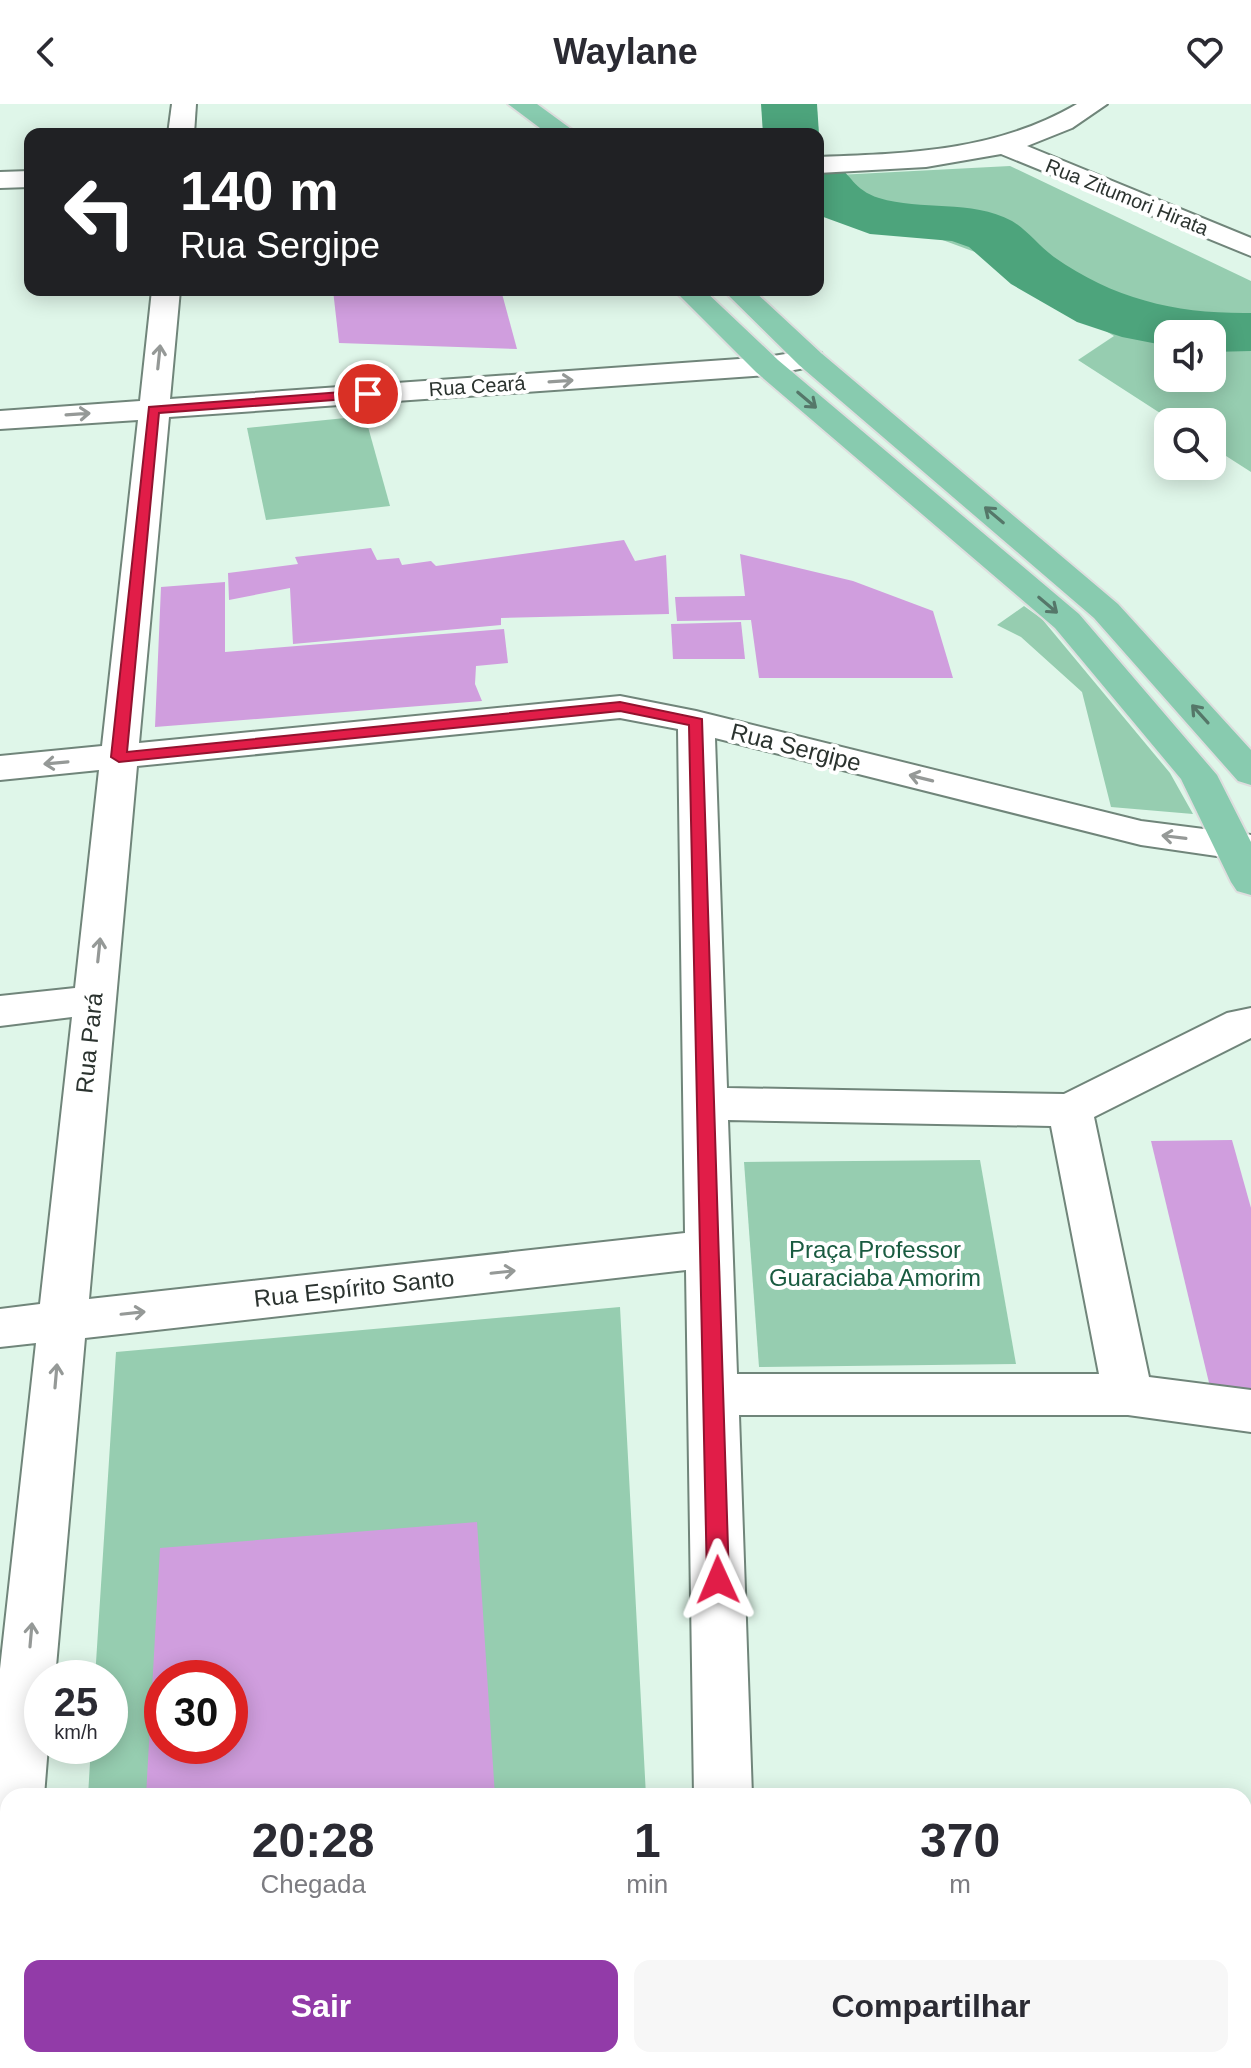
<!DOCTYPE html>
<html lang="pt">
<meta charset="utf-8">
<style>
body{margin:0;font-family:Arial,sans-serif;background:#f7f7f7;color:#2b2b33;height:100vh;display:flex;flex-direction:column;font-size:30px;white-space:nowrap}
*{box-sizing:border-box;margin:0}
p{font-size:26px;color:#7c7c81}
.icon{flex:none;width:44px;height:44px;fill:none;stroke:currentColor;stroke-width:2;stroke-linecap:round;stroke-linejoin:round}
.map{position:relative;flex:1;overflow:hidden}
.drawer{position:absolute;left:0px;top:1684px;width:1252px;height:280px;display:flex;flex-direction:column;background:#fff;border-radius:24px 24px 0 0;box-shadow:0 4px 20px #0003}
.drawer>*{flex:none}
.top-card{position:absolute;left:24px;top:24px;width:800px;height:168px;border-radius:16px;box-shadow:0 4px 20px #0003;background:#202124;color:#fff;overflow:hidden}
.buttons{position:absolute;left:1154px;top:216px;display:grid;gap:16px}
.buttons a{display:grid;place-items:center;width:72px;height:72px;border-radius:16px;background:#fff;box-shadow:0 4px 20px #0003;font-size:40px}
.speed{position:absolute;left:24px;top:1556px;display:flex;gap:16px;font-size:40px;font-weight:700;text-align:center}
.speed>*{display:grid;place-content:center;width:104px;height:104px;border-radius:50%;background:#fff;box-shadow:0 4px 20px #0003;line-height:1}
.speed small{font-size:20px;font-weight:400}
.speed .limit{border:12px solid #d22;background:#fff;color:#111}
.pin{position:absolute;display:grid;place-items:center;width:68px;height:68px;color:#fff;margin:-34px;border:4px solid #fff;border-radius:50%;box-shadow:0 2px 8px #0007}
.me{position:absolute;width:88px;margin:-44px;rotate:359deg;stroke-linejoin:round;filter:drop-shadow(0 0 6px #0008)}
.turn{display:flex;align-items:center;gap:28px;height:168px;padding:0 24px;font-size:36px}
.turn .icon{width:104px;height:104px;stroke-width:2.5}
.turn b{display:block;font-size:56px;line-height:68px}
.eta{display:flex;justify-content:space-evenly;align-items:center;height:136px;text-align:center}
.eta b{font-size:48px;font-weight:800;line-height:56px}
.cta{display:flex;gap:16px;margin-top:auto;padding:16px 24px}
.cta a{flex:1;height:92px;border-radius:16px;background:#923ba8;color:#fff;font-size:32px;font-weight:800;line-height:92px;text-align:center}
.cta a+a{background:#f7f7f7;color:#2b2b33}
header{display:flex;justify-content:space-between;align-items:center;height:104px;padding:0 24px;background:#fff;font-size:36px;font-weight:800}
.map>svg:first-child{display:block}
.green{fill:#96cdb0;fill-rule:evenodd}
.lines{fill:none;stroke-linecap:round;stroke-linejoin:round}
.river{fill:#4da47c;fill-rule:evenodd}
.building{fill:#d09ede;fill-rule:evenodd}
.minor-casing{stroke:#70857a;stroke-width:4}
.major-casing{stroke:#dddede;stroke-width:4}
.minor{fill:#fff;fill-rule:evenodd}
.major{fill:#88cbaf;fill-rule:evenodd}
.oneway{stroke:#959997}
.oneway2{stroke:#557769}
.route{fill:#e11d48;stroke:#92132f;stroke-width:2}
.labels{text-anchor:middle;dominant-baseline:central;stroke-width:8;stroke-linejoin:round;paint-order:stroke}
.far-street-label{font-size:20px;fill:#2b332f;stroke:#fff}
.street-label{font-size:24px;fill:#2b332f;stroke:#fff}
.park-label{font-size:24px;fill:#195b40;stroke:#fff}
</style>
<header><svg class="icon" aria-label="back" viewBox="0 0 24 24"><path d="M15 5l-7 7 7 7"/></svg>Waylane<svg class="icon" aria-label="heart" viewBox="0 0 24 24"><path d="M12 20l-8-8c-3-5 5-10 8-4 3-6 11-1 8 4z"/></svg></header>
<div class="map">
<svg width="1251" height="1964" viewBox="0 0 1251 1964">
<rect width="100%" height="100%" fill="#dff6e9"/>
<g class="green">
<path d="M 1010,62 L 1251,177 L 1251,368 L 1212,343 L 1212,318 L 1174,318 L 1078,256 L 1114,232 L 975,148 L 818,90 L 818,72 ZM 1168,230 L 1212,230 L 1212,274 L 1168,274 Z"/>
<path d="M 365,312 L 390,402 L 266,416 L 247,324 Z"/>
<path d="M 1024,502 L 1042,515 L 1170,669 L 1193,710 L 1111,703 L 1082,588 L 1021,533 L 997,521 Z"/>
<path d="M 980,1056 L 1016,1260 L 759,1263 L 744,1058 Z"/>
<path d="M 620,1203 L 646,1692 L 88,1692 L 91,1642 L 110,1642 L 110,1574 L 95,1574 L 116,1248 ZM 162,1574 L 230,1574 L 230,1642 L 162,1642 Z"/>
<path d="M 71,1956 L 659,1956 L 660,1964 L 70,1964 Z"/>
</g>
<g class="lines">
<g class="river">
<path d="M 761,0 L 817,0 L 819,30 L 763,30 Z"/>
<path d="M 818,58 C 824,59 831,60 836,62 C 851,69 853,86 879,94 C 921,107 971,95 1012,117 C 1027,126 1039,142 1054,153 C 1115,196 1178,210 1251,209 L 1251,247 L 1212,248 L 1212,230 L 1168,230 L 1168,242 L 1122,233 L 1077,218 L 1011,180 L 969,143 L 952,137 L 870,130 L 818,111 Z"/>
</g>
</g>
<g class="building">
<path d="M 333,186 L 501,186 L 517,245 L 339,239 Z"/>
<path d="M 624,436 L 635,457 L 666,451 L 669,510 L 501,514 L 501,521 L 293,540 L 290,484 L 229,496 L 228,469 L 298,460 L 295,453 L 371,444 L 377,456 L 399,454 L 402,461 L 431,457 L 436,462 Z"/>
<path d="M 740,450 L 853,477 L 933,507 L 953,574 L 759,574 L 751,516 L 677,517 L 675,493 L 745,492 Z"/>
<path d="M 225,478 L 225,548 L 504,525 L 508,559 L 476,562 L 475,580 L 482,597 L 155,623 L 161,483 Z"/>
<path d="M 741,518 L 745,555 L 673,555 L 671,520 Z"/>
<path d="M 1232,1036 L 1251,1104 L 1251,1287 L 1211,1287 L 1151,1037 Z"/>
<path d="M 477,1418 L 495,1692 L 146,1692 L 160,1444 ZM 162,1574 L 230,1574 L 230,1642 L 162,1642 Z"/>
</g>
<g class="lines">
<g class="minor-casing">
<g id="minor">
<path d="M 172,0 L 196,0 L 194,30 L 168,30 Z"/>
<path d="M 1077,0 L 1107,0 L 1072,24 L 1027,42 L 1251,134 L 1251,152 L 1001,50 L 926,63 L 818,69 L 818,53 C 909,50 997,47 1077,0 Z"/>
<path d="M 30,67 L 30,83 L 0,84 L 0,68 Z"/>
<path d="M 152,186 L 180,186 L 170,295 L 767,253 L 810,246 L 821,249 L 825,255 L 821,261 L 767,271 L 169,313 L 139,639 L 620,592 L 696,607 L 1141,717 L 1251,731 L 1251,757 L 1141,741 L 715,634 L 727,984 L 1064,990 L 1227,909 L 1251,904 L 1251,934 L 1094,1013 L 1149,1273 L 1251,1286 L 1251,1328 L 1128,1311 L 739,1311 L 752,1692 L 694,1692 L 686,1166 L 85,1234 L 55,1574 L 42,1574 L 42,1642 L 48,1642 L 44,1692 L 8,1692 L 8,1717 L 0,1714 L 0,1565 L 36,1239 L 0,1243 L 0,1205 L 40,1200 L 72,913 L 0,922 L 0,892 L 75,884 L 99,666 L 0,676 L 0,652 L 102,642 L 138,316 L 0,325 L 0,307 L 140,297 ZM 620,614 L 678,625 L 685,1129 L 89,1195 L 137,662 ZM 728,1016 L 1051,1022 L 1099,1270 L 737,1270 Z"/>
<path d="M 8,1741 L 8,1881 L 0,1885 L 0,1744 Z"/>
<rect x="697" y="1956" width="64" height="8"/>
</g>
</g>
<g class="major-casing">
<g id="major">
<path d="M 508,0 L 537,0 L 578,30 L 548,30 Z"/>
<path d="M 674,186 L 704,186 L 778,256 L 1079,510 L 1217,671 L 1251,738 L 1251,791 L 1237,787 L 1231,778 L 1181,675 L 1055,524 L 756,268 Z"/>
<path d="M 723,186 L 753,186 L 821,249 L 1118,500 L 1251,646 L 1251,681 L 1238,677 L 1094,514 L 799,261 Z"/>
</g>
</g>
<use href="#minor" class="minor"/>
<use href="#major" class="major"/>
</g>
<defs><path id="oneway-shaft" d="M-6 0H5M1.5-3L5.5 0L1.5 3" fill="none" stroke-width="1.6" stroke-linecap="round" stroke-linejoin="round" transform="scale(2)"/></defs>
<g class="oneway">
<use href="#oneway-shaft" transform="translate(159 253) rotate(-84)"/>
<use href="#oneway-shaft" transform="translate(561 277) rotate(-4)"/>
<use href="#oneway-shaft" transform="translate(78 310) rotate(-4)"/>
<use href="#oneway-shaft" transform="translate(56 659) rotate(175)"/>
<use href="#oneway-shaft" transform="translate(921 674) rotate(-166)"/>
<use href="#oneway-shaft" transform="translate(1174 733) rotate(-173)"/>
<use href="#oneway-shaft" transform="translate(99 846) rotate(-84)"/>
<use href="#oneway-shaft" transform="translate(503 1168) rotate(-6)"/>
<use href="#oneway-shaft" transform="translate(133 1209) rotate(-6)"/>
<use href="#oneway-shaft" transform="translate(56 1272) rotate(-85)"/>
<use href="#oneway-shaft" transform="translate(31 1531) rotate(-85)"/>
</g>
<g class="oneway2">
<use href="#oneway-shaft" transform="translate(807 296) rotate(40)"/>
<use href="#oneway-shaft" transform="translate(994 411) rotate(-140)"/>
<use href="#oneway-shaft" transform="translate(1048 501) rotate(40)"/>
<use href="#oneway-shaft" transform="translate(1200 610) rotate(-132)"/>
</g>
<path class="route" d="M 368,286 L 373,287 L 373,293 L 159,309 L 127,648 L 620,598 L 702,615 L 729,1476 L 726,1482 L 718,1485 L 710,1482 L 707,1476 L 689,621 L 620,607 L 119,658 L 111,653 L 149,303 Z"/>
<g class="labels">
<g class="far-street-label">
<text transform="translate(1127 93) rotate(22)">Rua Zitumori Hirata</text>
<text transform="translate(477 282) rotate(-4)">Rua Ceará</text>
</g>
<g class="street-label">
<text transform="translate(796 643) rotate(14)">Rua Sergipe</text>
<text transform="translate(89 939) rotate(-84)">Rua Pará</text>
<text transform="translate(354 1184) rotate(-6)">Rua Espírito Santo</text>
</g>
<g class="park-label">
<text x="875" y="1145">Praça Professor<tspan x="875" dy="28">Guaraciaba Amorim</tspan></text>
</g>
</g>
</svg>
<div class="buttons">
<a><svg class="icon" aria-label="sound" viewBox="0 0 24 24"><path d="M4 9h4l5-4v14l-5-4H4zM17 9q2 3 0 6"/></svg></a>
<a><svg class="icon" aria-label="search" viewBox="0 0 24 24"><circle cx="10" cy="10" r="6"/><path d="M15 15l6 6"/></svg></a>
</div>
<div class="speed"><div>25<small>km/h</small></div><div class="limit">30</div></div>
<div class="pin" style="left:368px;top:290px;background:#d93025"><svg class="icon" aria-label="arrive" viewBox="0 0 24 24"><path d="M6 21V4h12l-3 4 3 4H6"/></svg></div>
<svg class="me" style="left:718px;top:1476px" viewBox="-20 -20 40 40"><path d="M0-17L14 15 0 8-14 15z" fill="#e11d48" stroke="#fff" stroke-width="4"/></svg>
<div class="top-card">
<div class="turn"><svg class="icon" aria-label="left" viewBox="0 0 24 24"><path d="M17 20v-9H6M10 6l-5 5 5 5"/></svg><div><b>140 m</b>Rua Sergipe</div></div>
</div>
<section class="drawer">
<div class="eta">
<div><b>20:28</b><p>Chegada</p></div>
<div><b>1</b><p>min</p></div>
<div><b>370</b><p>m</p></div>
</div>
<div class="cta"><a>Sair</a><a>Compartilhar</a></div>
</section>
</div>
